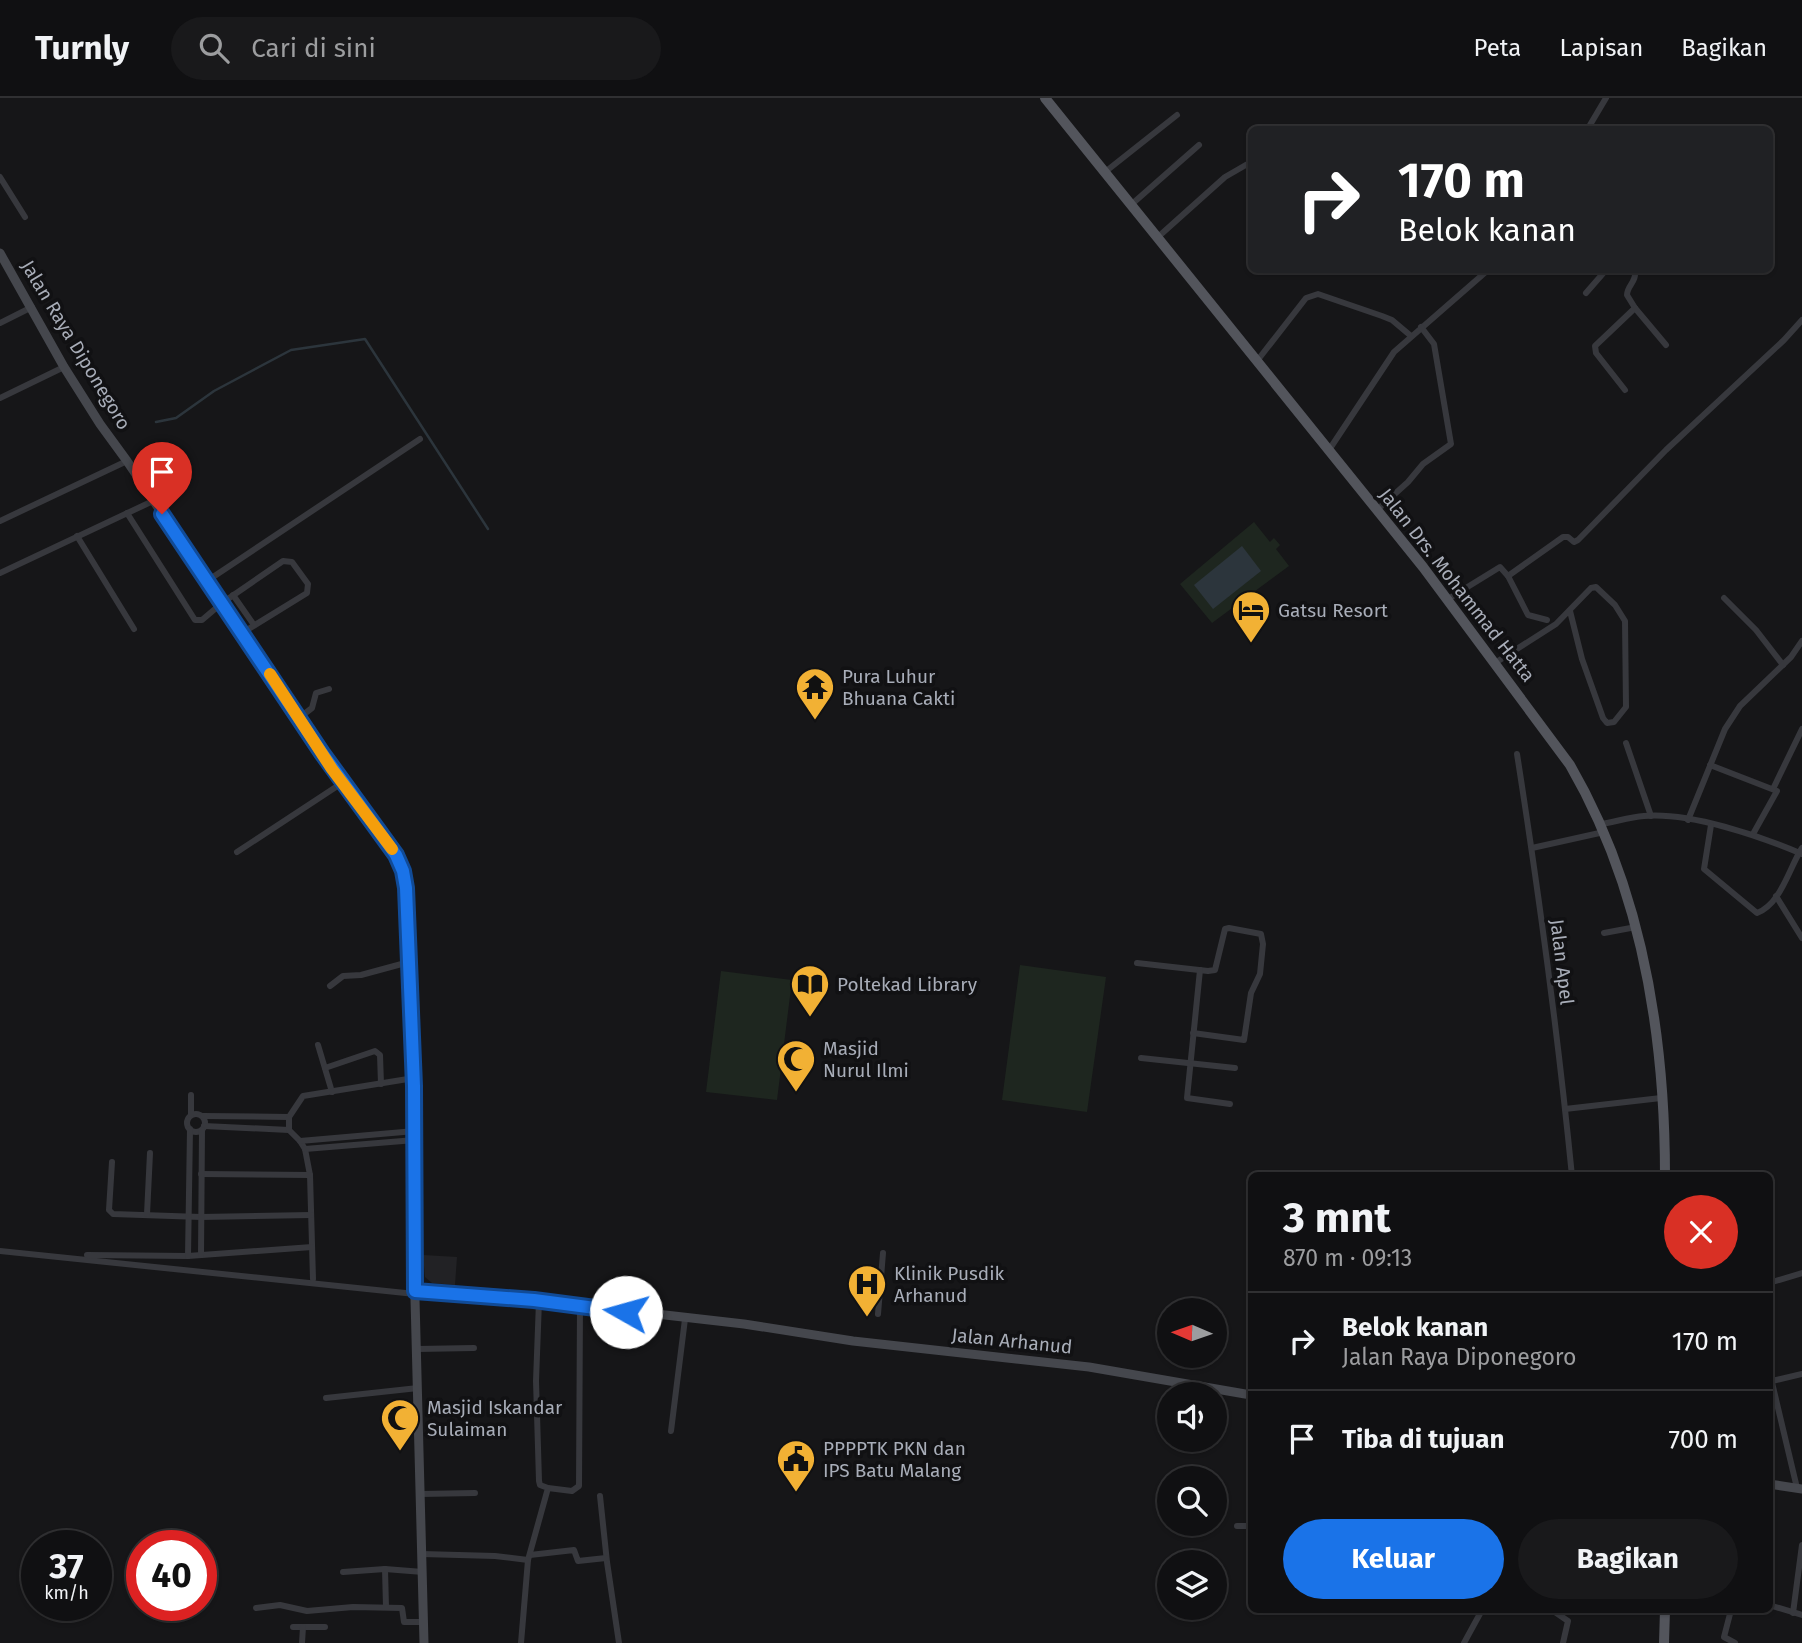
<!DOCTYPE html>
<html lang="id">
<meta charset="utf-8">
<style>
body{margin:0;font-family:"Fira Sans",sans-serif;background:#19191b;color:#f1f3f6;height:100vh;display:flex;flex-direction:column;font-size:26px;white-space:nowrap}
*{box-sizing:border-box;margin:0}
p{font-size:23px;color:#9c9d9f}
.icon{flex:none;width:38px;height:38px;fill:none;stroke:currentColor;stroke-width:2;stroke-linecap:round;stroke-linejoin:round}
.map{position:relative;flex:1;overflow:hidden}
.drawer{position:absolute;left:1248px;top:1074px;width:525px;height:441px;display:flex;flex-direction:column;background:#101012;border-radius:10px;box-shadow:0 2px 5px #0004,0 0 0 2px #303032}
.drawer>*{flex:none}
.banner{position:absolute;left:1248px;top:28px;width:525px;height:147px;border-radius:10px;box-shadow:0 2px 5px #0004,0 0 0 2px #303032;background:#202124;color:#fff;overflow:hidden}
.needle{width:46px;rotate:272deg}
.fabs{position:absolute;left:1157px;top:1200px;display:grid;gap:14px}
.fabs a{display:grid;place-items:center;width:70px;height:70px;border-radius:50%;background:#101012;box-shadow:0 2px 5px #0004,0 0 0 2px #303032;font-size:35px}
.speed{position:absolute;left:21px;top:1432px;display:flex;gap:14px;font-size:35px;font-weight:700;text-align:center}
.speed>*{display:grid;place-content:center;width:91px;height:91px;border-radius:50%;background:#101012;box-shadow:0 2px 5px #0004,0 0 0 2px #303032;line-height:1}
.speed small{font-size:18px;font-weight:400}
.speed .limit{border:10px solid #d22;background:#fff;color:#111}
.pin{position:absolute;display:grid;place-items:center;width:60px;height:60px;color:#fff;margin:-72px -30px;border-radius:50% 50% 50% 0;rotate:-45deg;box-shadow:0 0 7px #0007}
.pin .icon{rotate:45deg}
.me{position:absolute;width:77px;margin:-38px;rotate:277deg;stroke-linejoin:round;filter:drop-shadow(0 0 5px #0008)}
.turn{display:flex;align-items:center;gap:24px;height:147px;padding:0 35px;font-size:32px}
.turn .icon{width:91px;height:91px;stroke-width:2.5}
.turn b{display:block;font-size:49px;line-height:60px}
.round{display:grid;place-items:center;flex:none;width:74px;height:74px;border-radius:37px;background:#19191b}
.headline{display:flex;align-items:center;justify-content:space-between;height:119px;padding:0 35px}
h1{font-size:42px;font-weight:700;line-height:52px}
.primary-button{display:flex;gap:14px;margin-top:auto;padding:14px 35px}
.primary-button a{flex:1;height:80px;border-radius:42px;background:#1a73e8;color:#fff;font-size:28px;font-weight:700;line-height:80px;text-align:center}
.primary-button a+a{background:#19191b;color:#f1f3f6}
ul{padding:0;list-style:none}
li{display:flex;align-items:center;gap:21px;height:98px;padding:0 35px;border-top:2px solid #303032}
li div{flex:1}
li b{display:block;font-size:26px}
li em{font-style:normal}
header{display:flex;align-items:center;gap:42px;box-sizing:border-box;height:98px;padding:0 35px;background:#101012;border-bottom:2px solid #303032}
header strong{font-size:33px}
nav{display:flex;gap:38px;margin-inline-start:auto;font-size:24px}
.search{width:490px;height:63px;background:#19191b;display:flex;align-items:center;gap:18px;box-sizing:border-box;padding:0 24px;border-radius:38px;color:#9c9d9f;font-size:26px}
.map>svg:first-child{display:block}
.built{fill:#222225}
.green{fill:#1e261f}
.water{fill:#2c353c}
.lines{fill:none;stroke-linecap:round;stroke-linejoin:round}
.stream{stroke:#2c353c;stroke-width:2.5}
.street{stroke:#37383d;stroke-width:6}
.secondary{stroke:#45474d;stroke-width:9}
.primary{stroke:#53555c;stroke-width:10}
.route-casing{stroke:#114b97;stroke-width:18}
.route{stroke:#1a73e8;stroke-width:12}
.slow{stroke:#f59e0b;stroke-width:12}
.labels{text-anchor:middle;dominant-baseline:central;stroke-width:7;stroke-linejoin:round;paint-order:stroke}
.street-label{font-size:19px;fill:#a8adb8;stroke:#111113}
.poi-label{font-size:19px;fill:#a8adb8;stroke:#111113;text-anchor:start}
</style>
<header>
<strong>Turnly</strong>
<div class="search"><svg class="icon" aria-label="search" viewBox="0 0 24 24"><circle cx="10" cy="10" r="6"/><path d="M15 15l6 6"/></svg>Cari di sini</div>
<nav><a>Peta</a><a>Lapisan</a><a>Bagikan</a></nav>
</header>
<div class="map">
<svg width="1802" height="1545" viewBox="0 0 1802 1545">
<rect width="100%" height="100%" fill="#161618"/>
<path class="built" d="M 423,1157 L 457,1159 L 455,1187 L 432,1185 L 425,1179 Z"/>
<g class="green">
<path d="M 1254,424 L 1270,444 L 1274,440 L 1280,447 L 1276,451 L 1289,468 L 1212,525 L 1180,486 Z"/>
<path d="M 1020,867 L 1106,879 L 1087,1014 L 1002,1002 Z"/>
<path d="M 721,873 L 792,882 L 777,1002 L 706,994 Z"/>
</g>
<path class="water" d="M 1242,448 L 1261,473 L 1213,511 L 1194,487 Z"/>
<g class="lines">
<path class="stream" d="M 156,324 L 176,320 L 214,293 L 291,252 L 365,241 L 488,431"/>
<g class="street">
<path d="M 1587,32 L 1606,0"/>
<path d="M 1105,74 L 1177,17"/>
<path d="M 0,79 L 25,119"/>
<path d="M 1132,106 L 1199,47"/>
<path d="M 1158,139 L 1225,79 L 1251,64"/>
<path d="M 1632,172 L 1635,175 C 1636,184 1627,188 1627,197 L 1635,210"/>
<path d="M 1586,195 L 1606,172"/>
<path d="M 0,225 L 32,209"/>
<path d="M 1257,263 L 1306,200 L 1318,196 L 1382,218 L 1392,222 L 1411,238"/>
<path d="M 1625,292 L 1596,255 L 1595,248 L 1635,210 L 1666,247"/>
<path d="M 0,300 L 64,269"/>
<path d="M 1329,352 L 1394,254 L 1488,172"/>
<path d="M 1377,412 L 1408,384 L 1423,366 L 1451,346 L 1434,246 L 1421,229"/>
<path d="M 127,415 L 195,522 L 202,522 L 222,505 L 283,463 L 292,464 L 308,486 L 307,495 L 242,535"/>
<path d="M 0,423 L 127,363"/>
<path d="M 77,438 L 134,531"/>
<path d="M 0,475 L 153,403"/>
<path d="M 1508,478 L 1563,439 L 1568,439 L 1574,444 L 1578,442 L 1666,352 L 1784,242 L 1802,222"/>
<path d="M 207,483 L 420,341"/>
<path d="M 233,497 L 254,527"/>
<path d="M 1724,500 L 1756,532 L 1783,567"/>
<path d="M 1448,501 L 1500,469 L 1508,478 L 1528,517 L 1547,522"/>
<path d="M 1495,565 L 1556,526 L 1591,490 L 1596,489 L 1615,507 L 1625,523 L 1626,609 L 1614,624 L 1607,625 L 1603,620 L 1582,561 L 1570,513"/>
<path d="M 299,620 L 312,610 L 316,595 L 329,591"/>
<path d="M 1626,645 L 1651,718"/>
<path d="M 1517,656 C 1539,796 1558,937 1572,1078"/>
<path d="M 1710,667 L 1777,693 L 1753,736"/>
<path d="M 1773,691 L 1802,631"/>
<path d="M 1688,722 L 1725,631 L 1740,608 L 1791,559 L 1802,543"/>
<path d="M 1601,726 C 1615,724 1629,719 1644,718 C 1690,714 1760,738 1802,756"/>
<path d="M 1711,727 L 1704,771 L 1757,815 C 1781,806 1789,770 1802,750"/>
<path d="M 1532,750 L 1604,734"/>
<path d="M 237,754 L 342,685"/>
<path d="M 1776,798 L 1802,840"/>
<path d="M 1604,835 L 1636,829"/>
<path d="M 1137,865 L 1208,873 L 1215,872 L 1225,831 L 1229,830 L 1261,836 L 1263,846 L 1260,876 L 1251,895 L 1244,942 L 1193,935"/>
<path d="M 1200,872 L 1187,1000 L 1230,1006"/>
<path d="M 330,888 L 343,878 L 361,877 L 409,864"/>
<path d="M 318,947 L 332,994"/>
<path d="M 1141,960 L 1235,970"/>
<path d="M 325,970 L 375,953 L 380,957 L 381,986"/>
<path d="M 1565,1011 L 1661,1000"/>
<circle cx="196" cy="1025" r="9"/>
<path d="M 191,1017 L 191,997"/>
<path d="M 203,1018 L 289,1019"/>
<path d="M 204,1028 L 289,1032 L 300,1043 L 305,1051 L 310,1077 L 313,1181"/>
<path d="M 289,1032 L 289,1019 L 303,998 L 414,980"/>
<path d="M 300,1043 L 415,1033"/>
<path d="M 305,1051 L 415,1042"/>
<path d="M 112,1064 L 109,1112 L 113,1116 L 201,1119 L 311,1117"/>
<path d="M 201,1076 L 310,1077"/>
<path d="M 147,1116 L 150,1055"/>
<path d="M 0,1153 L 415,1196"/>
<path d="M 87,1157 L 188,1158 L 312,1149"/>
<path d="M 201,1157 L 202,1032"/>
<path d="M 188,1158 L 190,1031"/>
<path d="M 1769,1185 L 1802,1175"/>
<path d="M 878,1216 L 883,1155"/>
<path d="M 417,1251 L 474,1250"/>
<path d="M 1769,1272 L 1797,1390"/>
<path d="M 1772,1283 L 1802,1276"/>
<path d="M 326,1300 L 418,1290"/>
<path d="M 398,1324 L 419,1324"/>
<path d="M 671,1333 L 685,1221"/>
<path d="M 548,1390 L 572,1393 L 579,1388 L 580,1208"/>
<path d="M 421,1396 L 475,1395"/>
<path d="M 600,1398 L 607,1464 L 619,1545"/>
<path d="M 1237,1428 L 1251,1428"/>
<path d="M 422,1456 L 495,1458 L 528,1462"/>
<path d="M 530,1457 L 574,1452 L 578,1463 L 606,1460"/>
<path d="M 385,1471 L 386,1509"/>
<path d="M 343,1474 L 385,1471 L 423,1474"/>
<path d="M 1769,1507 L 1802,1517"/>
<path d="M 256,1510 L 280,1507 L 307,1513 L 353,1509 L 402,1510 L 404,1524 L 423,1524"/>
<path d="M 1552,1512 L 1568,1523 L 1563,1545"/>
<path d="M 1731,1512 L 1724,1539 L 1735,1545"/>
<path d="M 1793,1515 L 1802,1447"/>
<path d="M 293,1529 L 325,1529"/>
<path d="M 302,1545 L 303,1529"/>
<path d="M 521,1545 L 528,1462 L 548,1390 L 540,1387 L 539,1383 L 536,1283 L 539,1203"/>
<path d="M 1464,1545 L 1482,1512"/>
</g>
<g class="secondary">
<path d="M 0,155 L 64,269 L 100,326 L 127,363 L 322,655 L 396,757 L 403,773 L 406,790 L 414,980 L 415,1201 L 424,1545"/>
<path d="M 415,1193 L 534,1202 L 744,1226 L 853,1243 L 1089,1269 L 1251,1297"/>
<path d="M 1769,1386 L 1802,1391"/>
</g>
<g class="primary">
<path d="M 1045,0 L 1423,469 L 1570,667 C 1642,791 1665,936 1665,1078"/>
<path d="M 1664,1545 L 1665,1512"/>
</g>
</g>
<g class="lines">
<g class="route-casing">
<path id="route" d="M 162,416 L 322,655 L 396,757 L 403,773 L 406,790 L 414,988 L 415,1193 L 534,1202 L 626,1214"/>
</g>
<use href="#route" class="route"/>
<path class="slow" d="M 270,576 L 332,671 L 392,751"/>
</g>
<defs>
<g id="hotel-pin" transform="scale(2.0125)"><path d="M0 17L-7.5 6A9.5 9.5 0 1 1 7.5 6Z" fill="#f2b134" stroke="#111113"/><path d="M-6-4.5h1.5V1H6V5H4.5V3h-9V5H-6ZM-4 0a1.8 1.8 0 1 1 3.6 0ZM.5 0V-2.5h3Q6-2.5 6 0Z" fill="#111"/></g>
<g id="temple-pin" transform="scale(2.0125)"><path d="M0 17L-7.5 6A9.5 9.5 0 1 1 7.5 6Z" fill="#f2b134" stroke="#111113"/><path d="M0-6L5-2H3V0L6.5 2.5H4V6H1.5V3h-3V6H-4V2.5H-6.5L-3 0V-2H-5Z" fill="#111"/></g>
<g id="library-pin" transform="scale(2.0125)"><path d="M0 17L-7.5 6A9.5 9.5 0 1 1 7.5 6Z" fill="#f2b134" stroke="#111113"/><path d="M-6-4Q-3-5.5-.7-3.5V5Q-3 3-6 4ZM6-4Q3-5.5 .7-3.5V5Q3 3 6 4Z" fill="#111"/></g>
<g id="mosque-pin" transform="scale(2.0125)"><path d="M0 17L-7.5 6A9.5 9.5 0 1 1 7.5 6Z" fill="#f2b134" stroke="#111113"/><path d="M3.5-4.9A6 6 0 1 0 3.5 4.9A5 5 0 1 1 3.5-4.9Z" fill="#111"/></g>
<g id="hospital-pin" transform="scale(2.0125)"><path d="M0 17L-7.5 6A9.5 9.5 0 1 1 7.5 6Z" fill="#f2b134" stroke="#111113"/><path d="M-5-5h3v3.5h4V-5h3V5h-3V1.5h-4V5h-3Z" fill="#111"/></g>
<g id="civic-pin" transform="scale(2.0125)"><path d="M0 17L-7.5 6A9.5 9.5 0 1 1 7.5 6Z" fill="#f2b134" stroke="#111113"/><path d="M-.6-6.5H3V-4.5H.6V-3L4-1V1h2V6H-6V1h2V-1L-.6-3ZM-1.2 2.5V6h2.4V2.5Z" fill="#111"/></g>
</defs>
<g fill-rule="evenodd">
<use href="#hotel-pin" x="1251" y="512"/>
<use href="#temple-pin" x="815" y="589"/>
<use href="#library-pin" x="810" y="886"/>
<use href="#mosque-pin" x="796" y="961"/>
<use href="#hospital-pin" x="867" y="1186"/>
<use href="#mosque-pin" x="400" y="1320"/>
<use href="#civic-pin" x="796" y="1361"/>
</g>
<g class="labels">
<g class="street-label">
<text transform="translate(76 247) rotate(59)">Jalan Raya Diponegoro</text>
<text transform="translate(1457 487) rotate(52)">Jalan Drs. Mohammad Hatta</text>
<text transform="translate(1562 864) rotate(83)">Jalan Apel</text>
<text transform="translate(1012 1243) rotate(6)">Jalan Arhanud</text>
</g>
<g class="poi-label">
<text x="1278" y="512">Gatsu Resort</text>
<text x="842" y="578">Pura Luhur<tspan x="842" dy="22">Bhuana Cakti</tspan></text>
<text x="837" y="886">Poltekad Library</text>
<text x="823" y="950">Masjid<tspan x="823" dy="22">Nurul Ilmi</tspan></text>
<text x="894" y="1175">Klinik Pusdik<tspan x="894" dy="22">Arhanud</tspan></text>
<text x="427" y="1309">Masjid Iskandar<tspan x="427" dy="22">Sulaiman</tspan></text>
<text x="823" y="1350">PPPPTK PKN dan<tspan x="823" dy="22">IPS Batu Malang</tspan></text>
</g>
</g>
</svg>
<div class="fabs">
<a><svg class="needle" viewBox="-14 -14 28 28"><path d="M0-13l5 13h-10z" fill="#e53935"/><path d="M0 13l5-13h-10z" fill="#9c9d9f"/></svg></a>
<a><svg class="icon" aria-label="sound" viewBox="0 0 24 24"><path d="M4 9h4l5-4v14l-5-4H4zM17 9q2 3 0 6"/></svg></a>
<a><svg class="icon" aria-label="search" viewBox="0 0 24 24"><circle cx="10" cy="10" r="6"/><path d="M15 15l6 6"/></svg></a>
<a><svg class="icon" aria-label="layers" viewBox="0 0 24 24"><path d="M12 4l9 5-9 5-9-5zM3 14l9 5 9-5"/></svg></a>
</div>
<div class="speed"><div>37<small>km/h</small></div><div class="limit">40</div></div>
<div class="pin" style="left:162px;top:416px;background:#d93025"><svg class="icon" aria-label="arrive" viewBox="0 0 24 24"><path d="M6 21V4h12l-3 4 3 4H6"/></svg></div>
<svg class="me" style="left:626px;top:1214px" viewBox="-20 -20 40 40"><circle r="19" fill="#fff"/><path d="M0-13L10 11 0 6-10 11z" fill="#1a73e8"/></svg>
<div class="banner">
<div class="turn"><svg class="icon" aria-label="right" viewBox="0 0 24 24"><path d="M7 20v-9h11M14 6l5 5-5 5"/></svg><div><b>170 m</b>Belok kanan</div></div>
</div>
<section class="drawer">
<div class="headline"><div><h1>3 mnt</h1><p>870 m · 09:13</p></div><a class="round" style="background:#d93025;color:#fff"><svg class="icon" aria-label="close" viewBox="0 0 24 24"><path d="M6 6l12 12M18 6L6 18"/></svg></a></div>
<ul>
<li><svg class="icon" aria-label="right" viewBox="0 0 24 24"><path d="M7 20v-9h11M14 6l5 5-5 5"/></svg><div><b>Belok kanan</b><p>Jalan Raya Diponegoro</p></div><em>170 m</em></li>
<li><svg class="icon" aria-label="arrive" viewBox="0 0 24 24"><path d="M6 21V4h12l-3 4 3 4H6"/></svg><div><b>Tiba di tujuan</b></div><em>700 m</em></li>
</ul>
<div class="primary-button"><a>Keluar</a><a>Bagikan</a></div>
</section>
</div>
